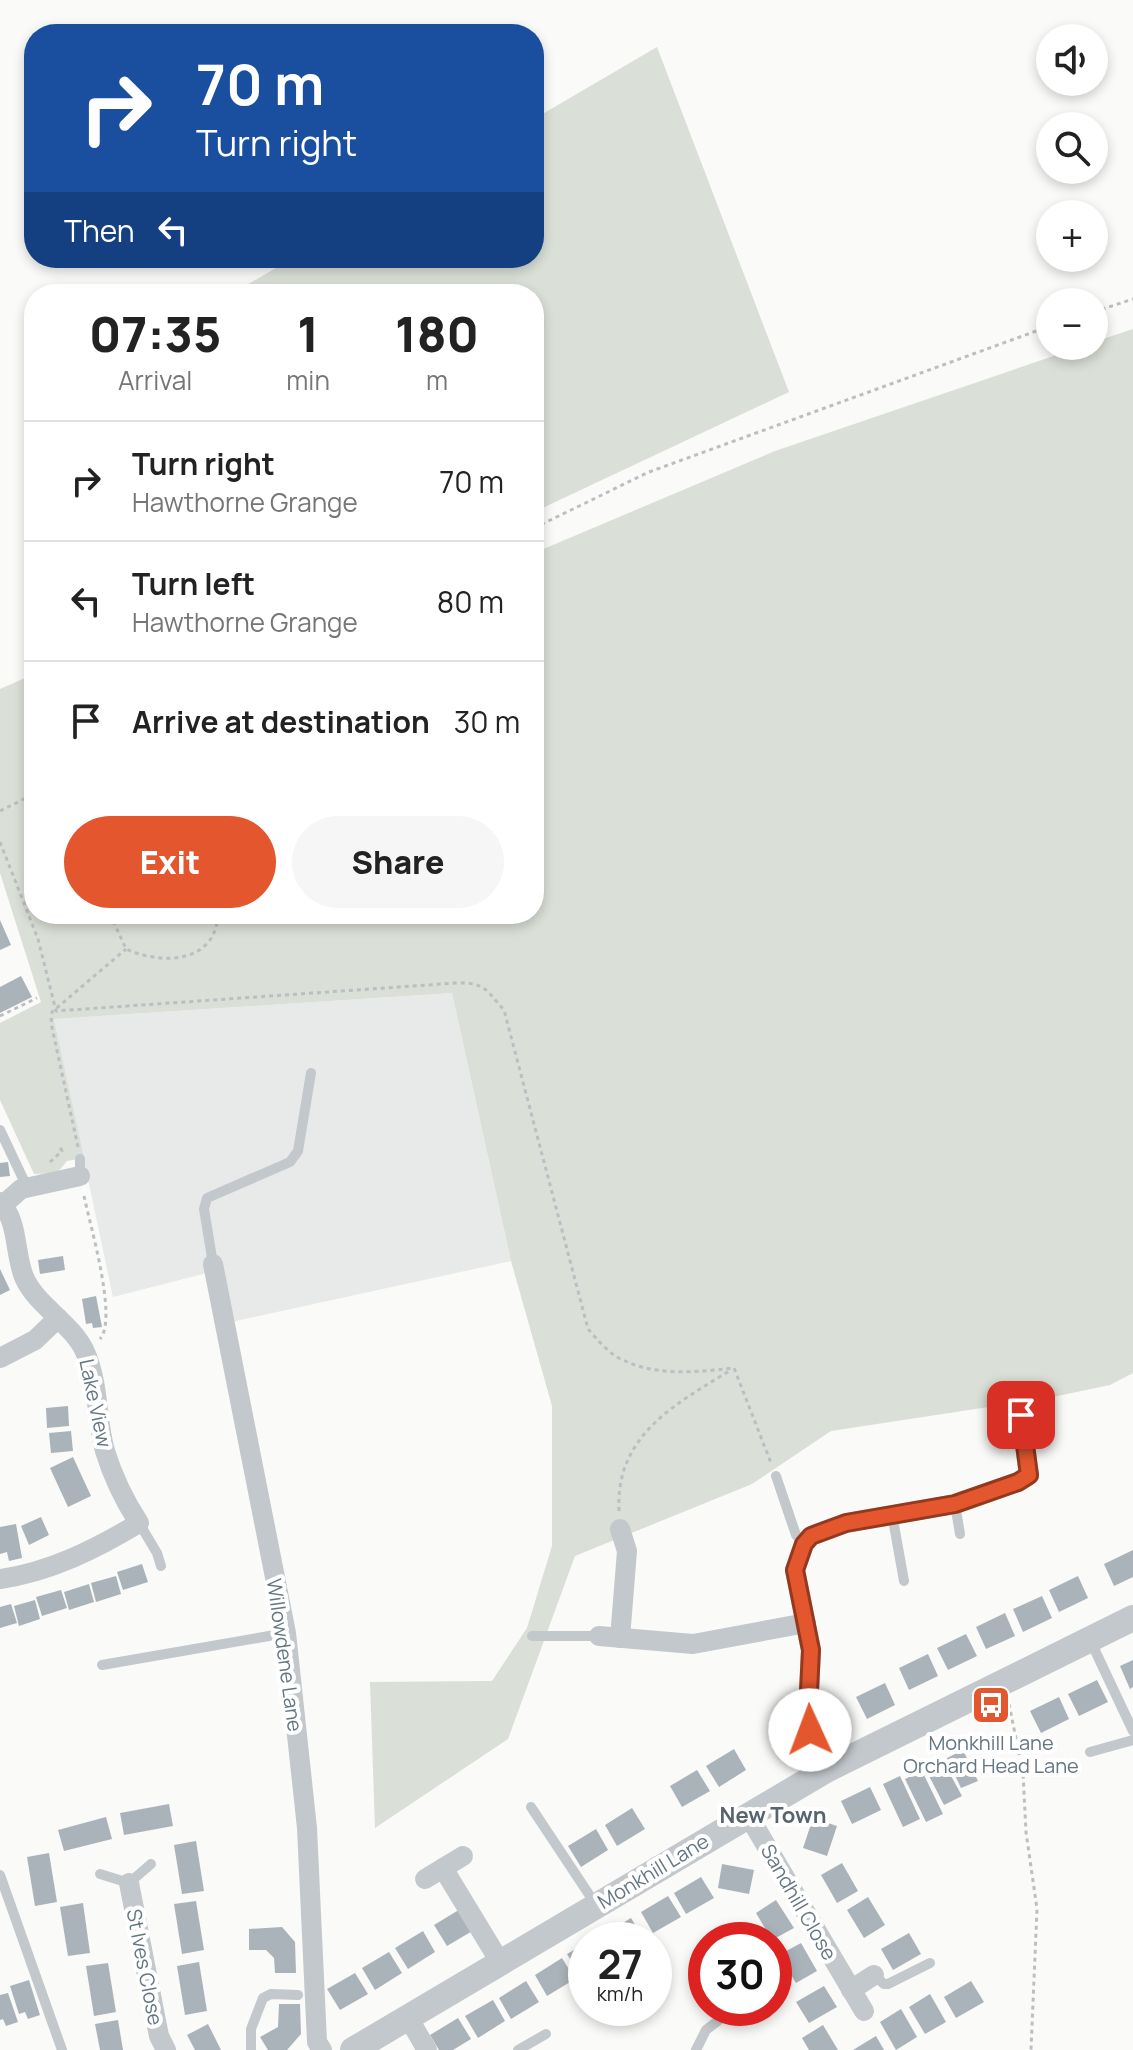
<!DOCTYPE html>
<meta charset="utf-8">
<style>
body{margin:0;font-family:Manrope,sans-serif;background:#f6f6f6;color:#222;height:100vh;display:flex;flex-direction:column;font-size:30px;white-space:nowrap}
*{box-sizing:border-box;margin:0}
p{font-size:26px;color:#767676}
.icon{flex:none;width:44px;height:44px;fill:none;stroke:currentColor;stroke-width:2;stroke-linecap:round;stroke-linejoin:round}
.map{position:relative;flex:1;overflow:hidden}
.drawer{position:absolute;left:24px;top:284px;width:520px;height:640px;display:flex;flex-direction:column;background:#fff;border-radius:32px;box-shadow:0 4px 12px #0003}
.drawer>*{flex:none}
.hud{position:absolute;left:24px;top:24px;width:520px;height:244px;border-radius:32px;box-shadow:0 4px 12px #0003;background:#1a4fa0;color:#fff;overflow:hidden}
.buttons{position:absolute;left:1036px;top:24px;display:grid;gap:16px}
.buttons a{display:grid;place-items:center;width:72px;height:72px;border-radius:50%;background:#fff;box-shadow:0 4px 12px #0003;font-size:40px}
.speed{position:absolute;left:568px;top:1922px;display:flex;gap:16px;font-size:40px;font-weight:700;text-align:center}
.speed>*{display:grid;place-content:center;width:104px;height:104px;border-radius:50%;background:#fff;box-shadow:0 4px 12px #0003;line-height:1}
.speed small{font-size:20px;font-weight:400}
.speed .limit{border:12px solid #d22;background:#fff;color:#111}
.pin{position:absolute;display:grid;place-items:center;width:68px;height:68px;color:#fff;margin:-34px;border-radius:16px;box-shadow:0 4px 12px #0006}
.me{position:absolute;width:88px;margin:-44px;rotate:358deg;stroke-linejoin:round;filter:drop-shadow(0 0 6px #0008)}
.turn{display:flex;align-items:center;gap:28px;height:168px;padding:0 40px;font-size:36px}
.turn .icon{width:104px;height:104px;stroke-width:2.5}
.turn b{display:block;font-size:56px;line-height:68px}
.then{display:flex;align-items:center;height:76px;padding:0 40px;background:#0003;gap:16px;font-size:30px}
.eta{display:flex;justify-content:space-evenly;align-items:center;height:136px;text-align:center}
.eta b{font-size:48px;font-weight:800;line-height:56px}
.button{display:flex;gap:16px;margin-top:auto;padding:16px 40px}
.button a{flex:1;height:92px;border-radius:48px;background:#e4572e;color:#fff;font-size:32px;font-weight:800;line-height:92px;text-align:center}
.button a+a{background:#f6f6f6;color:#222}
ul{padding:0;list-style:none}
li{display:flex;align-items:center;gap:24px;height:120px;padding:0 40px;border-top:2px solid #e0e0e0}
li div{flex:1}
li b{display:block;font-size:30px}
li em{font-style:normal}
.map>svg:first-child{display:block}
.built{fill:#e8e9e9}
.green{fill:#dadfd7}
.building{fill:#aab3b9}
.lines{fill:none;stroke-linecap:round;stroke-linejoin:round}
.path{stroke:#bbbfc2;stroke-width:3;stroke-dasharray:4 4;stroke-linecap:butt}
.service{stroke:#c3c8cc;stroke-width:10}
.minor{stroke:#c3c8cc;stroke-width:20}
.tertiary{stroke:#c3c8cc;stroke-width:26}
.route-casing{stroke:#94391e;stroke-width:20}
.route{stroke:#e4572e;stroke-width:14}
.labels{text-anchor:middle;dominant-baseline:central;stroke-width:8;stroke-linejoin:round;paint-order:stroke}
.street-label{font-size:20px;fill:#657683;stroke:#fff}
.poi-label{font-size:20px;fill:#657683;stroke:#fff}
.neighbourhood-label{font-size:22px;font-weight:bold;fill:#57646e;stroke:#fff}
</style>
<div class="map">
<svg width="1133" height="2050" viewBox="0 0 1133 2050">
<rect width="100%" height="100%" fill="#fafaf8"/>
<path class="built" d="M 452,993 L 511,1261 L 222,1324 L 207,1273 L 113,1297 L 54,1019 Z"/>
<g class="green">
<path d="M 657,47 L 789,392 L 534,512 L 534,294 L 231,294 L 293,258 L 534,258 L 534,119 Z"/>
<path d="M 1133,329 L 1133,1373 L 1110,1385 L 1048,1398 L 831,1431 L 752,1484 L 575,1556 L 508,1739 L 375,1828 L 370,1682 L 492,1681 L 527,1628 L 552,1546 L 552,1406 L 511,1261 L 452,993 L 54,1019 L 84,1158 L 67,1161 L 57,1173 L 34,1174 L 0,1100 L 0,1023 L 41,1002 L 0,873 L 0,689 L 34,674 L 34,914 L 534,914 L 534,553 L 775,451 L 1083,346 L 1094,346 L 1094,342 Z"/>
</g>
<g class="building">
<path d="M 0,920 L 11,945 L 0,950 Z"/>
<path d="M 21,976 L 32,997 L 0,1013 L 0,987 Z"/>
<path d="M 8,1162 L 10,1176 L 0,1177 L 0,1163 Z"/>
<path d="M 63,1256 L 65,1270 L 40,1274 L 38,1260 Z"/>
<path d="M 0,1269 L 10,1290 L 0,1295 Z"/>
<path d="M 96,1296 L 102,1327 L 93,1328 L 92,1323 L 86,1324 L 82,1299 Z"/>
<path d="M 68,1406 L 69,1426 L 47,1428 L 46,1408 Z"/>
<path d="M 71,1431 L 73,1451 L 51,1453 L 49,1433 Z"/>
<path d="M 73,1457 L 91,1496 L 68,1507 L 50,1468 Z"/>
<path d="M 41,1517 L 49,1535 L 29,1545 L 21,1526 Z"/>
<path d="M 16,1524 L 22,1558 L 9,1561 L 7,1552 L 0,1554 L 0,1527 Z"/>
<path d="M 1133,1550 L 1133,1577 L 1114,1586 L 1104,1564 Z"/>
<path d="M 142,1564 L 148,1582 L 123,1590 L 117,1572 Z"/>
<path d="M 116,1576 L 121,1594 L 96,1602 L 91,1583 Z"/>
<path d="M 1078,1576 L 1088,1598 L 1059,1612 L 1049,1590 Z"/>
<path d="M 89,1584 L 94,1602 L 69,1610 L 64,1592 Z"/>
<path d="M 61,1590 L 67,1608 L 42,1616 L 36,1597 Z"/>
<path d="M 1042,1596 L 1052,1618 L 1023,1632 L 1013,1609 Z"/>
<path d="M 35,1600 L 40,1619 L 19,1626 L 14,1606 Z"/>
<path d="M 11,1604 L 17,1623 L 0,1628 L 0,1607 Z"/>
<path d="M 1005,1613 L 1015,1636 L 986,1649 L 976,1627 Z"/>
<path d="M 966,1634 L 977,1656 L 948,1670 L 937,1648 Z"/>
<path d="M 928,1654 L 938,1676 L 909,1690 L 899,1668 Z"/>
<path d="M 1133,1660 L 1133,1687 L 1130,1689 L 1120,1666 Z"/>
<path d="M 1097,1680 L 1108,1702 L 1079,1716 L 1068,1694 Z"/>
<path d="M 885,1683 L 895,1705 L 867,1719 L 856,1697 Z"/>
<path d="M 1059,1697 L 1069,1719 L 1041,1733 L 1030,1711 Z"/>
<path d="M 734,1749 L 746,1770 L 719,1787 L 706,1766 Z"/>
<path d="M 963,1750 L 978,1781 L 961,1788 L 947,1758 Z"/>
<path d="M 943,1761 L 962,1796 L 944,1805 L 926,1770 Z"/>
<path d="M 697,1770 L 710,1791 L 682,1807 L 670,1786 Z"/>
<path d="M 922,1771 L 943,1814 L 926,1822 L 905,1779 Z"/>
<path d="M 900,1776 L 920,1819 L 903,1827 L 883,1784 Z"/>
<path d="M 870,1787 L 881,1810 L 852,1824 L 841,1801 Z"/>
<path d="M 169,1804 L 173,1826 L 124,1835 L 120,1813 Z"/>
<path d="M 632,1808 L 645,1829 L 617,1846 L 605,1825 Z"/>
<path d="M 106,1817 L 112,1839 L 64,1851 L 58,1830 Z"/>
<path d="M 813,1818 L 837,1826 L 827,1856 L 803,1848 Z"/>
<path d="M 596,1829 L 608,1850 L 581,1867 L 568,1846 Z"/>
<path d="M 196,1841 L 204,1891 L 182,1894 L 174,1845 Z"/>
<path d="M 49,1853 L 57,1902 L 35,1906 L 27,1857 Z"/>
<path d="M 842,1863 L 858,1891 L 837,1903 L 821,1875 Z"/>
<path d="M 722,1864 L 754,1870 L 749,1894 L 718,1888 Z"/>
<path d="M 701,1877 L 714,1898 L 686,1914 L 674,1893 Z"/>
<path d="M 668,1896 L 681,1917 L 653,1933 L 641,1912 Z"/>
<path d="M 868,1897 L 885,1925 L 864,1938 L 847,1910 Z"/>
<path d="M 776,1900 L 794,1928 L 772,1940 L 756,1913 Z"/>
<path d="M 196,1901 L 204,1950 L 182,1954 L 174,1904 Z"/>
<path d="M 83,1903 L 90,1953 L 68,1956 L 60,1907 Z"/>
<path d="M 462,1908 L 474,1930 L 447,1946 L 434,1925 Z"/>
<path d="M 631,1918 L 644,1940 L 606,1940 L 603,1935 Z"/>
<path d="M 282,1927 L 295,1942 L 296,1973 L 275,1973 L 274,1958 L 266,1950 L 249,1950 L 249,1929 Z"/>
<path d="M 423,1931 L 435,1952 L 408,1969 L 395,1948 Z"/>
<path d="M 909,1933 L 921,1954 L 893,1970 L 881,1949 Z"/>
<path d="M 586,1943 L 586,1971 L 580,1975 L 567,1954 Z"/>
<path d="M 801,1943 L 817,1971 L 796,1983 L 779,1955 Z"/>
<path d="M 389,1952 L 402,1973 L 375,1990 L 362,1968 Z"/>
<path d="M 562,1958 L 575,1979 L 547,1996 L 535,1975 Z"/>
<path d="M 199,1962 L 207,2011 L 185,2015 L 177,1966 Z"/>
<path d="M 108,1963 L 116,2012 L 94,2016 L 86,1966 Z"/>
<path d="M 355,1973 L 368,1994 L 340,2010 L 327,1989 Z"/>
<path d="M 29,1980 L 40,2015 L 28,2019 L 25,2012 L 19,2014 L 10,1986 Z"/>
<path d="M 526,1981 L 539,2002 L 511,2019 L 499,1998 Z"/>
<path d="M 971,1981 L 984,2002 L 956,2018 L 944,1997 Z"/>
<path d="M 824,1986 L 837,2007 L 809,2023 L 796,2002 Z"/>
<path d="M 8,1993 L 18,2022 L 6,2026 L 3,2019 L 0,2020 L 0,1995 Z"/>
<path d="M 930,1994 L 946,2022 L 925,2034 L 909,2007 Z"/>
<path d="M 493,2000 L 505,2021 L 478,2038 L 465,2016 Z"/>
<path d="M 279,2004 L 300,2004 L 301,2034 L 287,2050 L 268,2050 L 260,2037 L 278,2027 Z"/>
<path d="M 901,2009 L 917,2037 L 896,2050 L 880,2022 Z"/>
<path d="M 458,2018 L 471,2039 L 453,2050 L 439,2050 L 430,2035 Z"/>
<path d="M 118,2020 L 123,2050 L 100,2050 L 95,2024 Z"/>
<path d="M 208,2024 L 221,2050 L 195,2050 L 187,2035 Z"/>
<path d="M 823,2025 L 838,2050 L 809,2050 L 802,2038 Z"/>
<path d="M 876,2036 L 884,2050 L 853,2050 Z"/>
</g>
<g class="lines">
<g class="path">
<path d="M 1094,312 L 1133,299"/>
<path d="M 534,528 L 649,472 L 1050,326"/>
<path d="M 0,811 L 34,794"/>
<path d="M 0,842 L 38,939 L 56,1011 L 456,983 C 485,982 486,990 504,1010 L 588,1329 C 597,1339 609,1354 621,1359 C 656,1377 697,1372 734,1368 L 771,1463"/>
<path d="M 110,914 L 126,949 C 161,965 216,964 218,914"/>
<path d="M 0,1016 L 37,998"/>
<path d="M 78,1147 L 51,1023 L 52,1012 L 126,949"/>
<path d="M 50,1162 L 62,1151 L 59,1145"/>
<path d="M 84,1196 C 90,1225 118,1319 100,1339"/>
<path d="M 619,1511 C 615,1436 675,1404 731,1370"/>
<path d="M 1009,1704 L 1023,1773 L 1026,1832 L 1037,1909 L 1031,2050"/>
</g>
<g class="service">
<path d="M 0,1130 L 27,1187"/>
<path d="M 80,1176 L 80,1159"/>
<path d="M 213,1264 L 204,1209 L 207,1198 L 290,1162 L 298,1151 L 311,1073"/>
<path d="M 776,1476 L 796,1535 L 804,1544"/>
<path d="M 955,1504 L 960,1534"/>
<path d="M 892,1514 L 904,1581"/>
<path d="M 139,1523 L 157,1553 L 161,1566"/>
<path d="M 532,1636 L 599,1636"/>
<path d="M 1091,1642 L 1133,1731"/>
<path d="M 102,1665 L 286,1633"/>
<path d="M 1090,1752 L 1133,1740"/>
<path d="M 531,1807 L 596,1905"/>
<path d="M 100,1874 L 129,1883 L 151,1864"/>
<path d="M 0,1875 L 62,2050"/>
<path d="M 874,1975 L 884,1984 L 888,1984 L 930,1963"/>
<path d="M 251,2050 L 251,2029 L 263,1998 L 271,1994 L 298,1995"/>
<path d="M 518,2050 L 546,2034"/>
<path d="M 696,2050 L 706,2030 L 719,2020"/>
</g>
<g class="minor">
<path d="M 0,1202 C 19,1222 14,1252 24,1277 C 37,1307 73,1323 86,1354 C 99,1385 96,1419 105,1451 C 113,1477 124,1500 139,1523 C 96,1549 50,1572 0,1579"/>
<path d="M 3,1205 L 21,1189 L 80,1176"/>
<path d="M 213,1264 L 286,1633 L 307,1828 L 317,2042 L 322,2050"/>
<path d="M 0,1358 L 35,1340 L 58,1318"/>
<path d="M 620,1529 L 627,1551 L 620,1638"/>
<path d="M 599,1636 L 693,1644 L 806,1623"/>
<path d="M 826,1770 L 810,1730 L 808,1712 L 811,1650 L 795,1570 L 804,1544 L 811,1536 L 846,1523 L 955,1504 L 1018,1482 L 1029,1475 L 1021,1415"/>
<path d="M 748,1815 L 864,2011"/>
<path d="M 443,1868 L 500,1962"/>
<path d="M 425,1879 L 463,1856"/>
<path d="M 129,1883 L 159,2036 L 166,2050"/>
<path d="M 851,1990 L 874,1975"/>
<path d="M 409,2019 L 427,2050"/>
</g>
<path class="tertiary" d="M 353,2050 L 826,1770 L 1133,1618"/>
</g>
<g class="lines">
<g class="route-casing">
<path id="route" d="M 810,1730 L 808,1712 L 811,1650 L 795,1570 L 804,1544 L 811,1536 L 846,1523 L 955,1504 L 1018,1482 L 1029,1475 L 1021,1415"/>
</g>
<use href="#route" class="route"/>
</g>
<defs>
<g id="bus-square" transform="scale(2)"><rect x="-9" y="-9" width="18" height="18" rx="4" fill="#e4572e" stroke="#fff"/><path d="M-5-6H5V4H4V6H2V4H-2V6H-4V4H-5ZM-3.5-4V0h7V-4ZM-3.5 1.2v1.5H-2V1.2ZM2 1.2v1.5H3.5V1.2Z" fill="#fff"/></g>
</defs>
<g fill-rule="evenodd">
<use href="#bus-square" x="991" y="1705"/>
</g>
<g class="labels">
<g class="street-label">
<text transform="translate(96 1403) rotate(78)">Lake View</text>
<text transform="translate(285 1655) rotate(82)">Willowdene Lane</text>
<text transform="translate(653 1871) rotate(-31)">Monkhill Lane</text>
<text transform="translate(799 1902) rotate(60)">Sandhill Close</text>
<text transform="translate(145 1967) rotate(79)">St Ives Close</text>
</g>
<g class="poi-label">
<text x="991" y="1742">Monkhill Lane<tspan x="991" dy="23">Orchard Head Lane</tspan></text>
</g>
<g class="neighbourhood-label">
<text x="773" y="1815">New Town</text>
</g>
</g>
</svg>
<div class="buttons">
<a><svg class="icon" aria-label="sound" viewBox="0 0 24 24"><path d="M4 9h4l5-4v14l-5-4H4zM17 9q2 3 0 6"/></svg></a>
<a><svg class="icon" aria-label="search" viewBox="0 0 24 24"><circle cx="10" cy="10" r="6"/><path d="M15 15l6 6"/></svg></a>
<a>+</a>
<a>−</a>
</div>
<div class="speed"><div>27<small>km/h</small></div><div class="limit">30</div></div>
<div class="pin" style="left:1021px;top:1415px;background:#d93025"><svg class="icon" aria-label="arrive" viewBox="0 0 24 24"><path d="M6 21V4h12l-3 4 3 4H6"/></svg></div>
<svg class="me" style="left:810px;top:1730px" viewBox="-20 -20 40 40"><circle r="19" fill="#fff"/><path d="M0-13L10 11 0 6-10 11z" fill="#e4572e"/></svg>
<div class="hud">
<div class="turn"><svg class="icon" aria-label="right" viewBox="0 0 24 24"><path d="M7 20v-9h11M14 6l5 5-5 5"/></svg><div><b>70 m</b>Turn right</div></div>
<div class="then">Then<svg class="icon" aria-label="left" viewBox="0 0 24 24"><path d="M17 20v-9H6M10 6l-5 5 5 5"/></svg></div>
</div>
<section class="drawer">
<div class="eta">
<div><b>07:35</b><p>Arrival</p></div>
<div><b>1</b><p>min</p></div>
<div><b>180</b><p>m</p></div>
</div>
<ul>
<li><svg class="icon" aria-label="right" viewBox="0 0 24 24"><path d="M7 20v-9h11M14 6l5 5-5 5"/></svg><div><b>Turn right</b><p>Hawthorne Grange</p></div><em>70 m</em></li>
<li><svg class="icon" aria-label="left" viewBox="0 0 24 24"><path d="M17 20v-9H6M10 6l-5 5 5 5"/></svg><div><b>Turn left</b><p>Hawthorne Grange</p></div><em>80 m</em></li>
<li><svg class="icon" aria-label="arrive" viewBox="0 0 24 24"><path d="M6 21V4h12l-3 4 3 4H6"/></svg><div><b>Arrive at destination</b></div><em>30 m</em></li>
</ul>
<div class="button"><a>Exit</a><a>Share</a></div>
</section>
</div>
